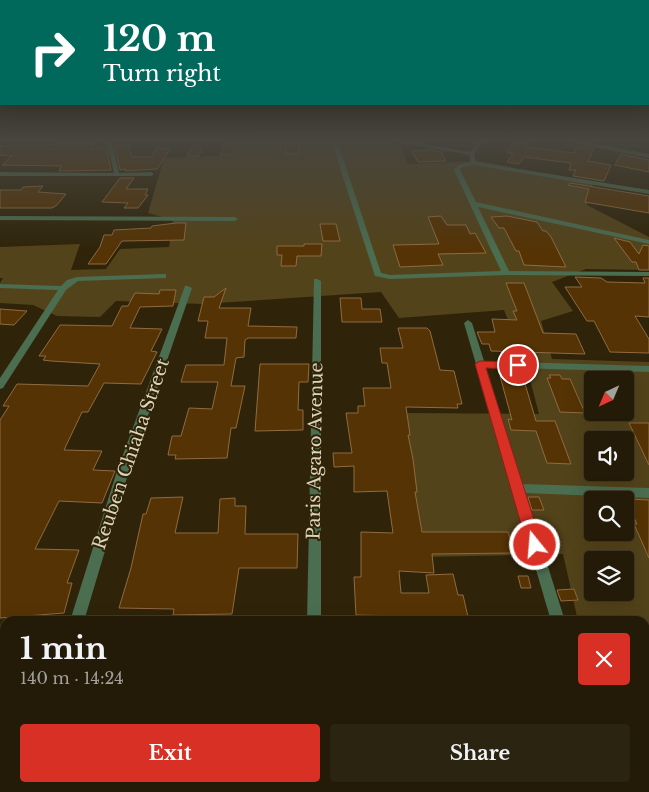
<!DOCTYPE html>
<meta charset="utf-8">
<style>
body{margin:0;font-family:"Libre Baskerville",serif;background:#2b2411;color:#f1f3f6;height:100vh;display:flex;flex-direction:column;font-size:19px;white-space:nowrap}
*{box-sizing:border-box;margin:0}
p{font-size:16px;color:#a3a19b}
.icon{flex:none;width:28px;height:28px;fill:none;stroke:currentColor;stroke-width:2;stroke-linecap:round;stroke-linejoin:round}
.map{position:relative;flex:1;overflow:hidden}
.details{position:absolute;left:0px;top:616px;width:650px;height:176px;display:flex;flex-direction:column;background:#231b07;border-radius:15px 15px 0 0;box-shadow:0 5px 20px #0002,0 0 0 1px #403928}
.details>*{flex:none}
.top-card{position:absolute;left:0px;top:0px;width:650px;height:105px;box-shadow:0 5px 20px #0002,0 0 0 1px #403928;background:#00695c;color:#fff;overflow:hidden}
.needle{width:32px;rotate:224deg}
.controls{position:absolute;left:584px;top:371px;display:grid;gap:10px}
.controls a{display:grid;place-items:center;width:50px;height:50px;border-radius:5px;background:#231b07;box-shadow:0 5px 20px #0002,0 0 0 1px #403928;font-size:25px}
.pin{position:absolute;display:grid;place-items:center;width:42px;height:42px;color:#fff;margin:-21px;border:2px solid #fff;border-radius:50%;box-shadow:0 1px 5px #0007}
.me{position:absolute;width:55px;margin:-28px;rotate:343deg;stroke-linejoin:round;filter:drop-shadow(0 0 4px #0008)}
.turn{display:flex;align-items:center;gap:18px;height:105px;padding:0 20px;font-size:22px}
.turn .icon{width:65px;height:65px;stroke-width:2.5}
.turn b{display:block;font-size:35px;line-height:42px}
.round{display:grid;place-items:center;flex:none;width:52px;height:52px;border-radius:5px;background:#2b2411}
.overview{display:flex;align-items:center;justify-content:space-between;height:85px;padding:0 20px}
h1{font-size:30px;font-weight:800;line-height:38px}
.action{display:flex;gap:10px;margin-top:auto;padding:10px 20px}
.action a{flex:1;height:58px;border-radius:5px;background:#d93025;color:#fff;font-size:20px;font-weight:800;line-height:58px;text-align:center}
.action a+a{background:#2b2411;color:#f1f3f6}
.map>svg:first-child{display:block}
.green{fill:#53431a;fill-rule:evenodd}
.building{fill:#553304;stroke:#906b42}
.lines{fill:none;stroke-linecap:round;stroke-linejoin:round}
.street{fill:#4b6d50;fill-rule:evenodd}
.route{fill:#d93025;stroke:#8d1f18}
.labels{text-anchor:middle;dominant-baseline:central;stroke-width:4;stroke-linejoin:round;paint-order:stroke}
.street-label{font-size:18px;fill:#ded3b9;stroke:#2f2409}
</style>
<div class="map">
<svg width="649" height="792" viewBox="0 0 649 792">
<rect width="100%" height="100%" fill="#2f2409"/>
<path class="green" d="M 205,140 L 374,140 L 399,144 L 408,164 L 480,161 L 593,184 L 587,205 L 649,237 L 649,270 L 586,269 L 552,282 L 573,311 L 541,321 L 552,359 L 649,362 L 649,792 L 626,792 L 624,788 L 645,788 L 645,621 L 578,621 L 563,554 L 423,557 L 402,413 L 539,414 L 527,368 L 504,310 L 399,318 L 381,292 L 203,304 L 116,301 L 100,317 L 57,316 L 33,305 L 0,303 L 0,283 L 3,278 L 0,278 L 0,247 L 80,244 L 71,270 L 106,269 L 120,249 L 169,247 L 173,220 L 148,213 L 164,158 L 233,155 L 237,143 ZM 592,380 L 625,380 L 625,412 L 592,412 ZM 592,440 L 625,440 L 625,472 L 592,472 ZM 592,500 L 625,500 L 625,532 L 592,532 ZM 592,560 L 625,560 L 625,592 L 592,592 Z"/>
<g class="building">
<path d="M 515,140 L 530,140 L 526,147 L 574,153 L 578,146 L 594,149 L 588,161 L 611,165 L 604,181 L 573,176 L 576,170 L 569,170 L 571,163 L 524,157 L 519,164 L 507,162 L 513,154 L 507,152 Z"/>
<path d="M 286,143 L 298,143 L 299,154 L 286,154 Z"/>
<path d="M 64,144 L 95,144 L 91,149 L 106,147 L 111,170 L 59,171 L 62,166 L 2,165 L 12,156 L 0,155 L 0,146 Z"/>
<path d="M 224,144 L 235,144 L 232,155 L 220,155 Z"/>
<path d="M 129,145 L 132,157 L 151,157 L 157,148 L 170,149 L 157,169 L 125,171 L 126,169 L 120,170 L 115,146 Z"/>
<path d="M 192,146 L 203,146 L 199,156 L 187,156 Z"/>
<path d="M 432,150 L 441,152 L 446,161 L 418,162 L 412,151 Z"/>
<path d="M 621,154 L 649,160 L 649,172 L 615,165 Z"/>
<path d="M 120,178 L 134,178 L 126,189 L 148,189 L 145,195 L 148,195 L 138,208 L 124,208 L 128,203 L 102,202 Z"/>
<path d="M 570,183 L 649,196 L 649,213 L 585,202 L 589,189 L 568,185 Z"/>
<path d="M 43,186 L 38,192 L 66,194 L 57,205 L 52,208 L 0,208 L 0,190 L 21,190 L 23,187 Z"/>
<path d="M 441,216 L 447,225 L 466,225 L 470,234 L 475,233 L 486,253 L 438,254 L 443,265 L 400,267 L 393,245 L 439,244 L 428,217 Z"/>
<path d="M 507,216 L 537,222 L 543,231 L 546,231 L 551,237 L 566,267 L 524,265 L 519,251 L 516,251 L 504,228 L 499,228 L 491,217 Z"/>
<path d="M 176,223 L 186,223 L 184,240 L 122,241 L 106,264 L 88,264 L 100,247 L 104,235 L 112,235 L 114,230 L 151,228 L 152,226 Z"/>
<path d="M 320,224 L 336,224 L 340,241 L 323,241 Z"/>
<path d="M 614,238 L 630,242 L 639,254 L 643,245 L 649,246 L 649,270 L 639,270 L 636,262 L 632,262 Z"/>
<path d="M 304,244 L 322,244 L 321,256 L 297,256 L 296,266 L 281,266 L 282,255 L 277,255 L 277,246 L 304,246 Z"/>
<path d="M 575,277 L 601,278 L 607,282 L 645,283 L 643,278 L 649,278 L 649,317 L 635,316 L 649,339 L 649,353 L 610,352 L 594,321 L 587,321 L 565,287 L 582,287 Z"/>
<path d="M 506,283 L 524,283 L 543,333 L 576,334 L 585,354 L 491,351 L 489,344 L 482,344 L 477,332 L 495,332 L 492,319 L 517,320 L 513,311 L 517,311 Z"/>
<path d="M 226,288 L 219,308 L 251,308 L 248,326 L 297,327 L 296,338 L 248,338 L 245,340 L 244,357 L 236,358 L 231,386 L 245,386 L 236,428 L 231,428 L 227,458 L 175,459 L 176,455 L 168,455 L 172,436 L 181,436 L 189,408 L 212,409 L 218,382 L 181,382 L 186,365 L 224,365 L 227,338 L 205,338 L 208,321 L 198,321 L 204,297 L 214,297 Z"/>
<path d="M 160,290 L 176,290 L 173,306 L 140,307 L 130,328 L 162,329 L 151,351 L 157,352 L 141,384 L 104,383 L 88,412 L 82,412 L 64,450 L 102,451 L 93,470 L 115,471 L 102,503 L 59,501 L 35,549 L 79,550 L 67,583 L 72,583 L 64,613 L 0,618 L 0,420 L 9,406 L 3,406 L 17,384 L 88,386 L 100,364 L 51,361 L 43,360 L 46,356 L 39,356 L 60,325 L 112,326 L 122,306 L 128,306 L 135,293 L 159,294 Z"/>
<path d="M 340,298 L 361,298 L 362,309 L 380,309 L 382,322 L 342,322 Z"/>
<path d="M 0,309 L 27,311 L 14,325 L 0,324 Z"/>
<path d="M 398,328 L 427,328 L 430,331 L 440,370 L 454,371 L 462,404 L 457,404 L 458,408 L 406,407 L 410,435 L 408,435 L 413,459 L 417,492 L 415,492 L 422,532 L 508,532 L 514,553 L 432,554 L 434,573 L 399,571 L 401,593 L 429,593 L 426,575 L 453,574 L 458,595 L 463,595 L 468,617 L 431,619 L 431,621 L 406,621 L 405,616 L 356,615 L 354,577 L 361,577 L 361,532 L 393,533 L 387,491 L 354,492 L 354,466 L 334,467 L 333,453 L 352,453 L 346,413 L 358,413 L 358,406 L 365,406 L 363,388 L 391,388 L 387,363 L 382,363 L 380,348 L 403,348 Z"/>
<path d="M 260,364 L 309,364 L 308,382 L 299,382 L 298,410 L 303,410 L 303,430 L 255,431 Z"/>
<path d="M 549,375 L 560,375 L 562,379 L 570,379 L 585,413 L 560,412 L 547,378 L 551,378 Z"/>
<path d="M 500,376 L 523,377 L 536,421 L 555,421 L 571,464 L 547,463 L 536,431 L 511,430 L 508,419 L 512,420 Z"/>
<path d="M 629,423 L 649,423 L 649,465 Z"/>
<path d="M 183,497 L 175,533 L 218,533 L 220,499 L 235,498 L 235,506 L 246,506 L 245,534 L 298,534 L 297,568 L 239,568 L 232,614 L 173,615 L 174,609 L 119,608 L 131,568 L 143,514 L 146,514 L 151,498 Z"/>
<path d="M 528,497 L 539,497 L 544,510 L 532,510 Z"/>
<path d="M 628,499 L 649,500 L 649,558 L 634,524 L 637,524 L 629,507 L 632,507 Z"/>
<path d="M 518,576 L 528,576 L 531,588 L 521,588 Z"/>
<path d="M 574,589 L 578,600 L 561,601 L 557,590 Z"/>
</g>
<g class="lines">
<g class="street">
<path d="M 3,140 L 175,140 L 173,142 L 112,142 L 119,173 L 151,172 L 154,174 L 151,176 L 0,176 L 0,172 L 114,173 L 107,142 L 5,142 Z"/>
<path d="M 331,140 L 337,140 L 381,273 L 390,275 L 501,271 L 454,170 L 458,165 L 471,162 L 469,155 L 387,140 L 399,140 L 470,152 L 480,140 L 485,140 L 474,154 L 476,162 L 649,190 L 649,194 L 474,165 L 462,167 L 460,170 L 476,202 L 649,240 L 649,244 L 478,207 L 509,271 L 649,272 L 649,276 L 506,275 L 390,279 L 375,276 Z"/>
<path d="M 560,140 L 572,140 L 649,154 L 649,158 Z"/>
<path d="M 0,216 L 235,217 L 238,219 L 235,221 L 0,220 Z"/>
<path d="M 163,274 L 166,274 L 166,278 L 78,281 L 66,290 L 3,388 L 0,389 L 0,378 L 58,290 L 0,288 L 0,284 L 61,286 L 67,280 L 77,277 Z"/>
<path d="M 314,279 L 317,279 L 321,281 L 321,621 L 307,621 Z"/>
<path d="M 185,286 L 188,286 L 192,288 L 129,471 L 84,621 L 70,621 L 117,471 Z"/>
<path d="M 468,320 L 472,323 L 484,361 L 649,366 L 649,372 L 486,367 L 522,484 L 649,488 L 649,498 L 525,493 L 565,621 L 551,621 L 464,323 Z"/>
<path d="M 19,788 L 37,788 L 35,792 L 17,792 Z"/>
<path d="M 303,788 L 320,788 L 321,792 L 303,792 Z"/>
<path d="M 598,788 L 615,788 L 617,792 L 599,792 Z"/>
</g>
</g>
<linearGradient id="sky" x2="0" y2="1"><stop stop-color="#1a1405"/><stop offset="0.56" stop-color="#47453e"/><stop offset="1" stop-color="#47453e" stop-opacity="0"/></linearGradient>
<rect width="649" height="251" fill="url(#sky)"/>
<path class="route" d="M 480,361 L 518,362 L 523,365 L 518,369 L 486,368 L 542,545 L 540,549 L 535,551 L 530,549 L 527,545 L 475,364 Z"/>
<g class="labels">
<g class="street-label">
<text transform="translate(315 451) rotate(-89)">Paris Agaro Avenue</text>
<text transform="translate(131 454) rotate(-71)">Reuben Chiaha Street</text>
</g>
</g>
</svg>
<div class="controls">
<a><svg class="needle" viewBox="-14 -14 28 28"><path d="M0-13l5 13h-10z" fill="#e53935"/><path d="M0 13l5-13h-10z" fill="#a3a19b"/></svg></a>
<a><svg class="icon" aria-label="sound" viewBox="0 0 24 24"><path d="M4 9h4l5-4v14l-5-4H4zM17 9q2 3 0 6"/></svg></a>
<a><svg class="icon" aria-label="search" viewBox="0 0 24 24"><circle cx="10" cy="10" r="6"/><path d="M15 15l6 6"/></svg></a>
<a><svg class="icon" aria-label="layers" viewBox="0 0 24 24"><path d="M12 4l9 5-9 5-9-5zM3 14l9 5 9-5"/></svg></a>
</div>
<div class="pin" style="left:518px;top:365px;background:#d93025"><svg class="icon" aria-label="arrive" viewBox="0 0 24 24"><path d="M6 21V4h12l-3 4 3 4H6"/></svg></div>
<svg class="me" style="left:535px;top:545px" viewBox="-20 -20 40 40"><circle r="17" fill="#d93025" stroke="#fff" stroke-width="3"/><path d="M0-11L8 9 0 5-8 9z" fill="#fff"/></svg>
<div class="top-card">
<div class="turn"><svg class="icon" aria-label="right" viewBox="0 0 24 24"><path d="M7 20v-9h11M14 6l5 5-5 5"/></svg><div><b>120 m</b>Turn right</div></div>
</div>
<section class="details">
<div class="overview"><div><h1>1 min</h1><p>140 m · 14:24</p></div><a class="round" style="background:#d93025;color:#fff"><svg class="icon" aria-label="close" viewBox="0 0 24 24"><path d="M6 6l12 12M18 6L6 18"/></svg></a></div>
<div class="action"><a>Exit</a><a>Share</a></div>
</section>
</div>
